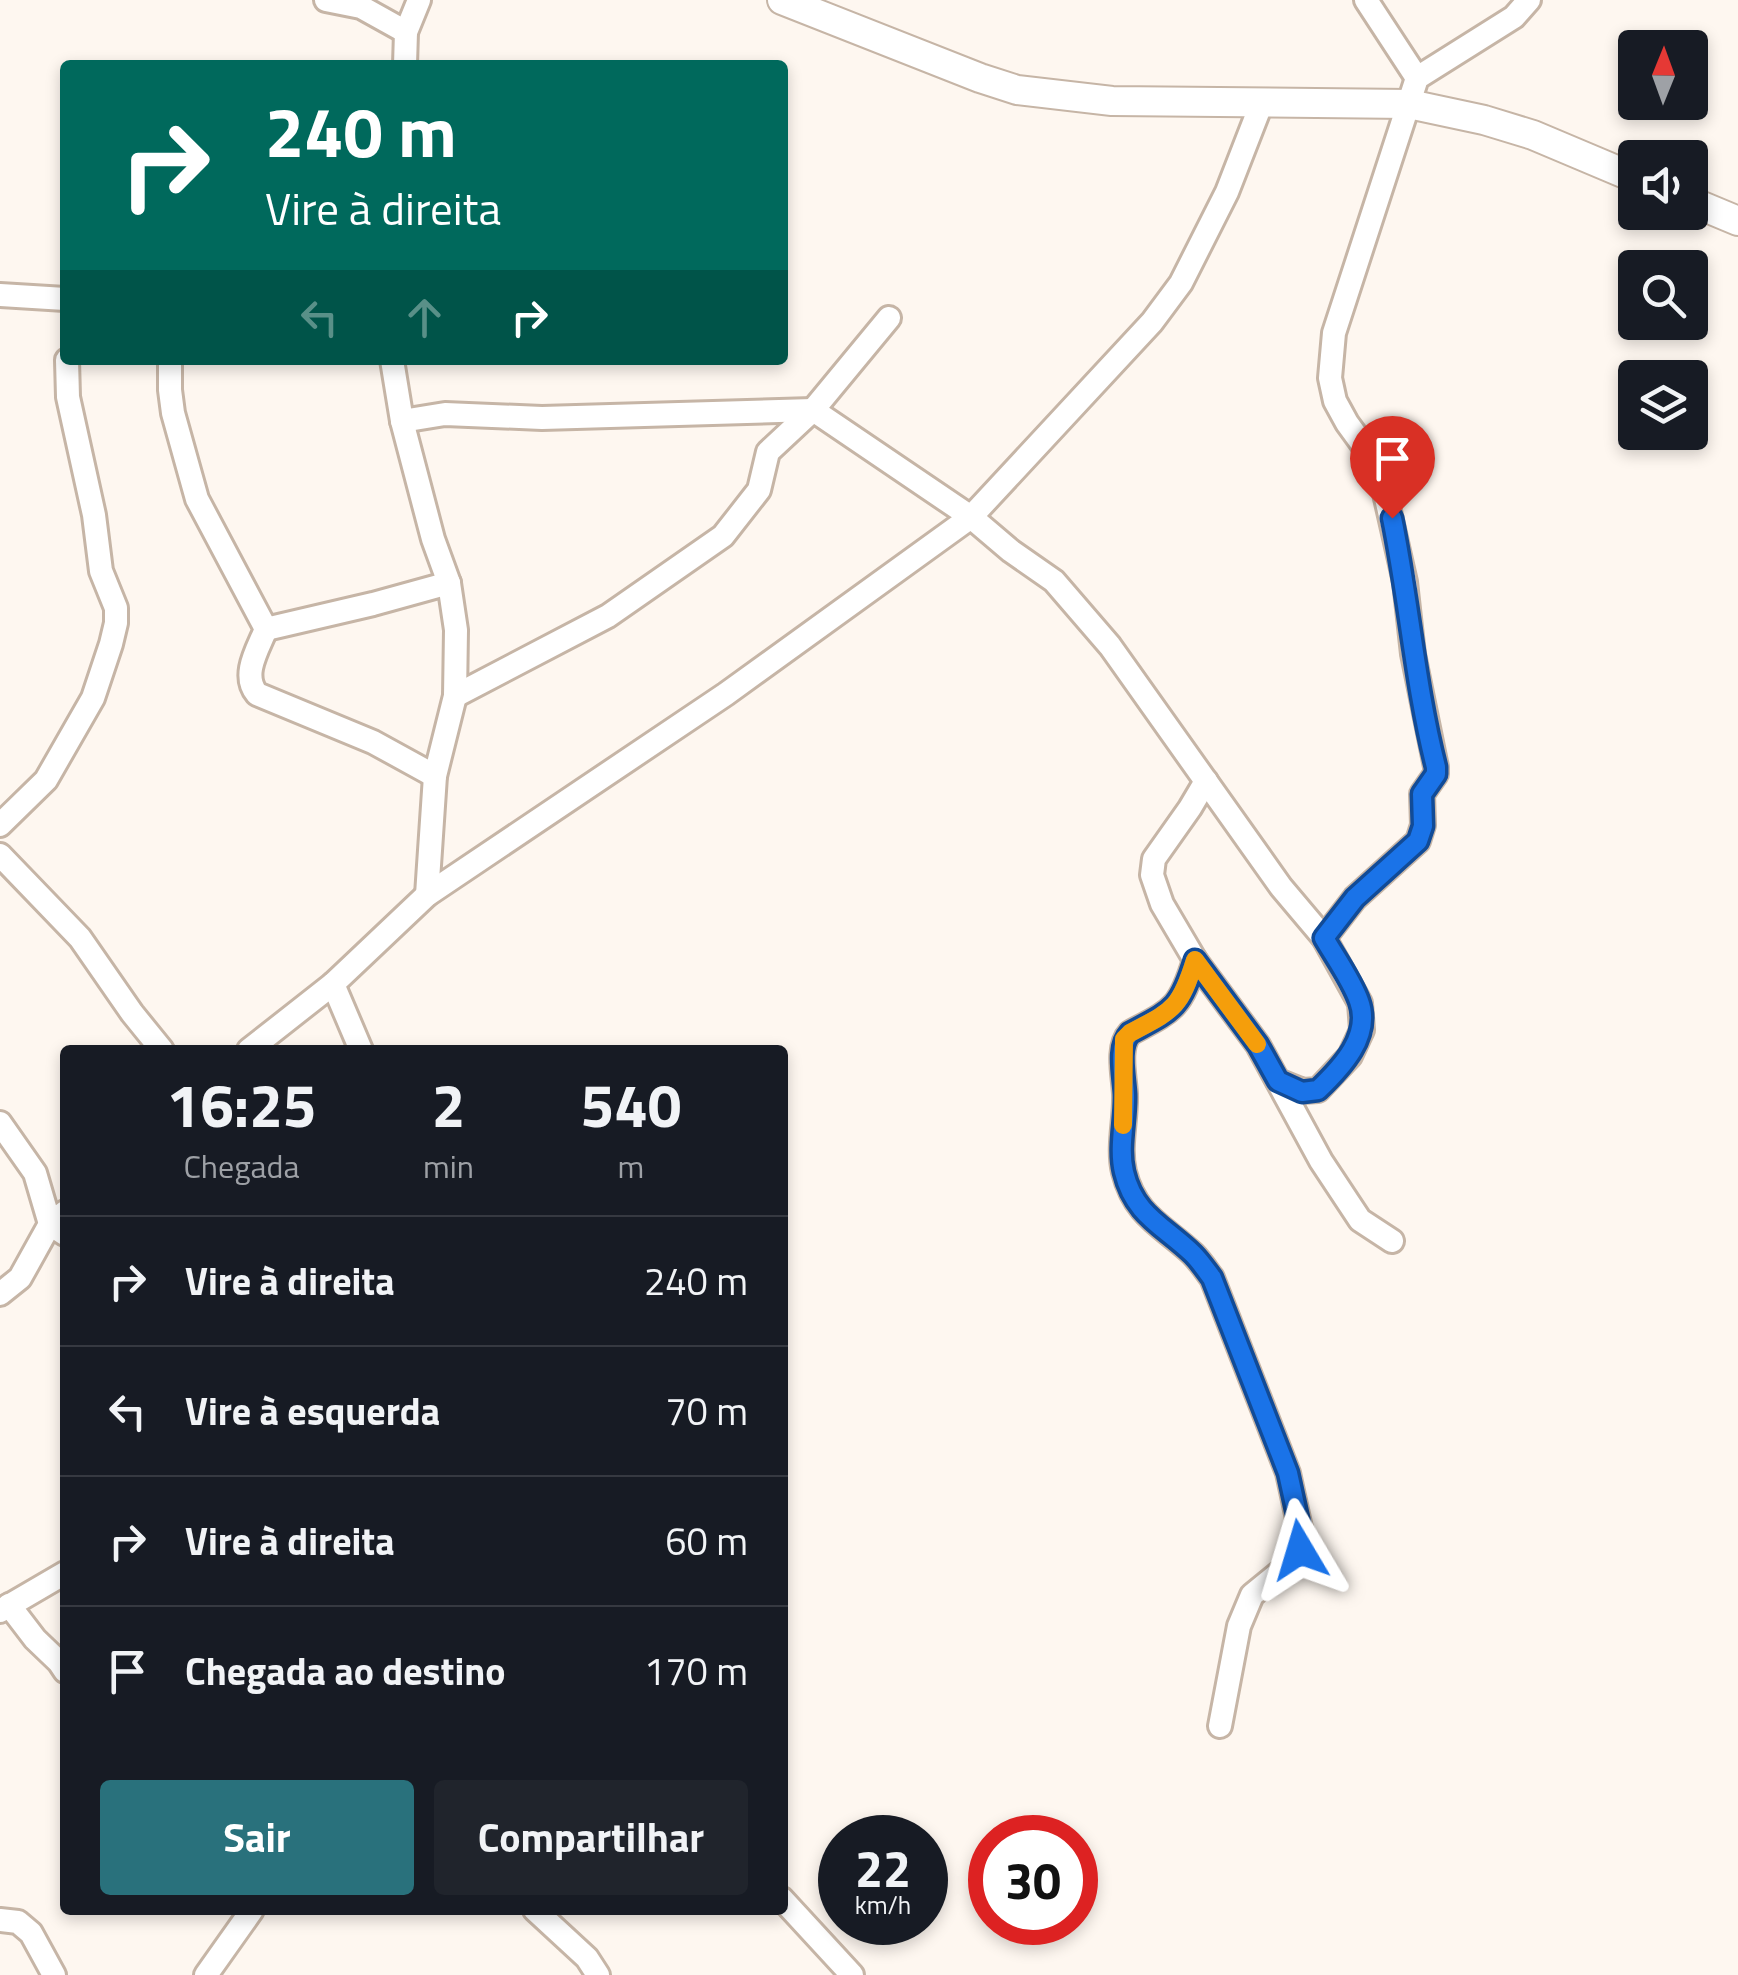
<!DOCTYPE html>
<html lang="pt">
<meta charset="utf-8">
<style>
body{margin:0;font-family:"Titillium Web",sans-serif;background:#20242c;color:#f1f3f6;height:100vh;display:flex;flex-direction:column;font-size:38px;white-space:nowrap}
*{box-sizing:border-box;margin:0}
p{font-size:32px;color:#9ea1a6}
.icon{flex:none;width:55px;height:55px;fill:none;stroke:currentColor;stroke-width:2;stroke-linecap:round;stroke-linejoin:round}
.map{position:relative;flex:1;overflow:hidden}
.side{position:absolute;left:60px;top:1045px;width:728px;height:870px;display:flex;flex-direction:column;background:#171b24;border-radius:10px;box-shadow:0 5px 15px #0003}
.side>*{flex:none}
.hud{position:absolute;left:60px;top:60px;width:728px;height:305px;border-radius:10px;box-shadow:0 5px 15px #0003;background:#00695c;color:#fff;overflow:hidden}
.needle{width:65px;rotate:1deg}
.buttons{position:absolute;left:1618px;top:30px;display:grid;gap:20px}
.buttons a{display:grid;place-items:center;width:90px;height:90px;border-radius:10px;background:#171b24;box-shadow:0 5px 15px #0003;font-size:50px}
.speed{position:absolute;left:818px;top:1815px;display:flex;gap:20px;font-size:50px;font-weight:700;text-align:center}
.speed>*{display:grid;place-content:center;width:130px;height:130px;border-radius:50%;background:#171b24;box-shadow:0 5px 15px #0003;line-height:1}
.speed small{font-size:25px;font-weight:400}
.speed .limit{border:15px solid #d22;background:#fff;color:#111}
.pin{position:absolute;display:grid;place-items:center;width:85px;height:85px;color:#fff;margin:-102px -42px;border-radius:50% 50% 50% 0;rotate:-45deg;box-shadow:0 0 10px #0007}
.pin .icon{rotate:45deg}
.me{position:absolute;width:110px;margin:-55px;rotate:353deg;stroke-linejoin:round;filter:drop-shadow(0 0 8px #0008)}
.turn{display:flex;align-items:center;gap:35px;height:210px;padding:0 40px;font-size:45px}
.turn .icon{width:130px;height:130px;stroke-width:2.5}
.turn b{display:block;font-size:70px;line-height:85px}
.lanes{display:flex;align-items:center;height:95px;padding:0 40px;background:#0003;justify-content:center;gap:50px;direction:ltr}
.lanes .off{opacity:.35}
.eta{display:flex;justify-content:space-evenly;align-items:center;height:170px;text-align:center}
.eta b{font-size:60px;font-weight:700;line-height:70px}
.action{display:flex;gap:20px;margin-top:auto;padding:20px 40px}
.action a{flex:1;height:115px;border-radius:10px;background:#29717c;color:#fff;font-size:40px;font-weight:700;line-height:115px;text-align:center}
.action a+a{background:#20242c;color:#f1f3f6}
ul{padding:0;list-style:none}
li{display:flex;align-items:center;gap:30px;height:130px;padding:0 40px;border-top:2px solid #363941}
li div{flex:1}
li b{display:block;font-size:38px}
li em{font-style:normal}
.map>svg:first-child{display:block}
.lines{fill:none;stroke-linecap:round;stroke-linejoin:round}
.minor-casing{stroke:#c6b5a6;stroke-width:28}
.tertiary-casing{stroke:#c6b5a6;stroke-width:32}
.minor{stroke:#fff;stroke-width:22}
.tertiary{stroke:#fff;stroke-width:28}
.route-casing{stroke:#114b97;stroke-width:25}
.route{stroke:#1a73e8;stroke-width:18}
.slow{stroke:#f59e0b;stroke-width:18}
</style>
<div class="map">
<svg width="1738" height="1975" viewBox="0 0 1738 1975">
<rect width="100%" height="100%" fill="#fef7f0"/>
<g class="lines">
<g class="minor-casing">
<g id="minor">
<path d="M 326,0 L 361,7 L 406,32"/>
<path d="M 1366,0 L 1417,78"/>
<path d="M 405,65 L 406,32 L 419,0"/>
<path d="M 0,295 L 65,299"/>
<path d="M 170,360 L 170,390 L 173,413 L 197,499 L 266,629 C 258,649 241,675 257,694 L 373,742 L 435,776"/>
<path d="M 392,360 L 402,421 L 433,539 L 449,583 L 456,630 L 455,696 L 435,776 L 427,895"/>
<path d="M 402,421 L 445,414 L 542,418 L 813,410 L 971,517 L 1011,551 L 1054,581 L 1110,646 L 1281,887 L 1324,938 L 1360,1003 L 1362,1030 L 1350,1056 L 1318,1090 L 1303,1091 L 1278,1081"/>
<path d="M 266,629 L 373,604 L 449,583"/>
<path d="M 455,696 L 608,616 L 723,536 L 759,490 L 768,452 L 813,410 L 889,318"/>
<path d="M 1206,781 L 1190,808 L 1154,859 L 1152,875 L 1162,904 L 1195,960 L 1258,1045 L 1321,1161 L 1360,1220 L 1392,1241"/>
<path d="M 0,825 L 46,780 L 93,698 L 111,644 L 116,623 L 116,608 L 101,571 L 94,515 L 68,397 L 67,360"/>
<path d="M 0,855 L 80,938 L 132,1013 L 162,1050"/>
<path d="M 1324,938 L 1355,898 L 1418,841 L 1423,825 L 1422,794 L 1436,774 L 1436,767 L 1413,654 L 1405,582 L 1379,467 L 1347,423 L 1335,401 L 1330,378 L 1334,333 L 1417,78 L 1514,17 L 1529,0"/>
<path d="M 1195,960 C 1180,1009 1173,1010 1130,1033 C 1117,1047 1124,1075 1125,1094 C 1126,1119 1118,1147 1124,1172 C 1135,1216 1163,1226 1193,1254 C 1200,1261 1206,1270 1212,1278 L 1288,1473 L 1302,1537 L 1300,1551 L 1289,1565 L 1252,1595 L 1239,1626 L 1220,1726"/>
<path d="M 333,984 L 361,1050"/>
<path d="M 249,1050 L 333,984 L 427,895 L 726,694 L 971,517 L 1152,322 L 1181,283 L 1227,192 L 1262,102"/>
<path d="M 0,1123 L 35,1173 L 50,1224 L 65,1234"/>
<path d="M 0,1294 L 20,1278 L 50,1224 L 65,1212"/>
<path d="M 9,1605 L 35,1639 L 59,1662 L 65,1671"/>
<path d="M 0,1611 L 65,1573"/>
<path d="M 782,1899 L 852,1975"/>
<path d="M 535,1910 L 587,1958 L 598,1975"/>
<path d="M 0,1920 L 18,1922 L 31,1933 L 54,1975"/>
<path d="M 206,1975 L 252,1910"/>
</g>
</g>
<g class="tertiary-casing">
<g id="tertiary">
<path d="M 782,0 L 980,78 L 1017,90 L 1112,101 L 1409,104 L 1484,120 L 1533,135 L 1635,178"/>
<path d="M 1690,201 L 1738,221"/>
</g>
</g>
<use href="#minor" class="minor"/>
<use href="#tertiary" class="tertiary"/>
</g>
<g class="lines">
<g class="route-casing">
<path id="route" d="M 1300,1550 L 1302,1537 L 1288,1473 L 1212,1278 C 1206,1270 1200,1261 1193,1254 C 1164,1226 1134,1215 1124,1172 C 1118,1147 1126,1119 1125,1094 C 1124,1075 1117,1047 1130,1033 C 1173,1010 1180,1009 1195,960 L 1258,1045 L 1278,1081 L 1302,1092 L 1318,1090 C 1341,1068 1372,1036 1359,1001 C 1352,981 1335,957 1324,938 L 1355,898 L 1418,841 L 1423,826 L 1422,794 L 1436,774 L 1436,767 C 1415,685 1409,600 1392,518"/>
</g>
<use href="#route" class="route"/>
<path class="slow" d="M 1123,1125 L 1124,1039 L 1130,1033 C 1173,1010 1180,1009 1195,960 L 1257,1044"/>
</g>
</svg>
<div class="buttons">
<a><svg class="needle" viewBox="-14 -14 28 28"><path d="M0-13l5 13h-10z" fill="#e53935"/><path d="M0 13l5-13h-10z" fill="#9ea1a6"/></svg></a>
<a><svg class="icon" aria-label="sound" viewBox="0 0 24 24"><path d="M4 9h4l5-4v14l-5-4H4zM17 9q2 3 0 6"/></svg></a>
<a><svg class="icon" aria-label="search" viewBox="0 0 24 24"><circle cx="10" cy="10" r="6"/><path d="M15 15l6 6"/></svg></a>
<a><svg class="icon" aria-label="layers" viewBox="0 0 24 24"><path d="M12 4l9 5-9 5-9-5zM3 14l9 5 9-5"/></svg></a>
</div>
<div class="speed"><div>22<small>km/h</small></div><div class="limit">30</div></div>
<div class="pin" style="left:1392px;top:518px;background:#d93025"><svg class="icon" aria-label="arrive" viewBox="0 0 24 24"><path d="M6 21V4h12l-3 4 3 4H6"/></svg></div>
<svg class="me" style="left:1300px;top:1550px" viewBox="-20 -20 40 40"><path d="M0-17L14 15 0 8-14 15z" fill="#1a73e8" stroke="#fff" stroke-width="4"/></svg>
<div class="hud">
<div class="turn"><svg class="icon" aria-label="right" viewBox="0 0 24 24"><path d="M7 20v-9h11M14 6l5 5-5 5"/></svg><div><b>240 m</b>Vire à direita</div></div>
<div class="lanes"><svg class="icon off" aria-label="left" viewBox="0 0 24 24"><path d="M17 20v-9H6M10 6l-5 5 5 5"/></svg><svg class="icon off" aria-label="ahead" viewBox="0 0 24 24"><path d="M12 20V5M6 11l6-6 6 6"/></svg><svg class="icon" aria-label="right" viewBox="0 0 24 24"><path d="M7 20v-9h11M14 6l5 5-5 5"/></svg></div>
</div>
<section class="side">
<div class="eta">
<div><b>16:25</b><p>Chegada</p></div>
<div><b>2</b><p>min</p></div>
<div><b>540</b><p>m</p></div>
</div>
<ul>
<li><svg class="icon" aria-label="right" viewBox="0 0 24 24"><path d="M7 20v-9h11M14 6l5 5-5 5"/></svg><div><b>Vire à direita</b></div><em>240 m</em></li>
<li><svg class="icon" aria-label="left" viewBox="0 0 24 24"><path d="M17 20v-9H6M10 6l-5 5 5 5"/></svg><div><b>Vire à esquerda</b></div><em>70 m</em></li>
<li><svg class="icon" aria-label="right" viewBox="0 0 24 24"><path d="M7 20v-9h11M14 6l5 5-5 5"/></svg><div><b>Vire à direita</b></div><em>60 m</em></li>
<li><svg class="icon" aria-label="arrive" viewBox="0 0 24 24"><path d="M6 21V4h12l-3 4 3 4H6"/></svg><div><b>Chegada ao destino</b></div><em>170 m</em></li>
</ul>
<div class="action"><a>Sair</a><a>Compartilhar</a></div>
</section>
</div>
